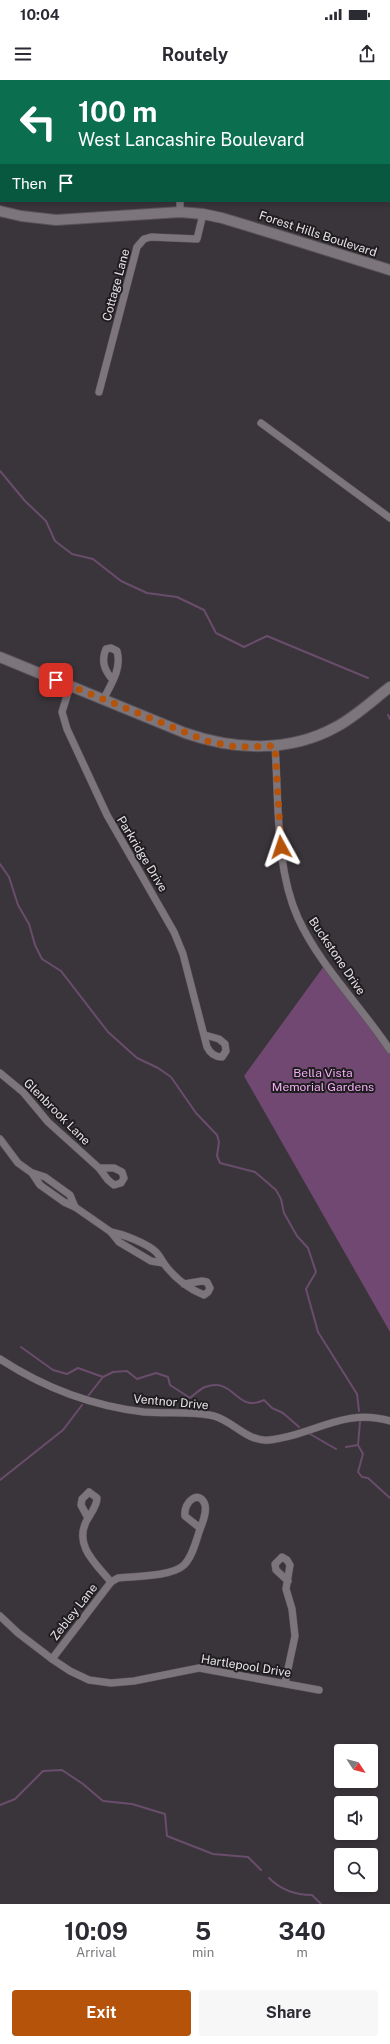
<!DOCTYPE html>
<style>
body{margin:0;font-family:"Public Sans",sans-serif;background:#f7f7f7;color:#2b2b33;height:100vh;display:flex;flex-direction:column;font-size:15px;white-space:nowrap}
*{box-sizing:border-box;margin:0}
p{font-size:13px;color:#7c7c81}
.icon{flex:none;width:22px;height:22px;fill:none;stroke:currentColor;stroke-width:2;stroke-linecap:round;stroke-linejoin:round}
.map{position:relative;height:1824px;overflow:hidden}
.details{display:flex;flex-direction:column;background:#fff;flex:1}
.details>*{flex:none}
.guide{position:absolute;left:0px;top:0px;width:390px;height:122px;box-shadow:0 2px 6px #0003;background:#0b6e4f;color:#fff;overflow:hidden}
.needle{width:26px;rotate:126deg}
.fabs{position:absolute;left:334px;top:1664px;display:grid;gap:8px}
.fabs a{display:grid;place-items:center;width:44px;height:44px;border-radius:4px;background:#fff;box-shadow:0 2px 6px #0003;font-size:20px}
.pin{position:absolute;display:grid;place-items:center;width:34px;height:34px;color:#fff;margin:-17px;border-radius:8px;box-shadow:0 2px 6px #0006}
.me{position:absolute;width:44px;margin:-22px;rotate:355deg;stroke-linejoin:round;filter:drop-shadow(0 0 3px #0008)}
.turn{display:flex;align-items:center;gap:14px;height:84px;padding:0 12px;font-size:18px}
.turn .icon{width:52px;height:52px;stroke-width:2.5}
.turn b{display:block;font-size:28px;line-height:34px}
.then{display:flex;align-items:center;height:38px;padding:0 12px;background:#0003;gap:8px;font-size:15px}
.eta{display:flex;justify-content:space-evenly;align-items:center;height:68px;text-align:center}
.eta b{font-size:24px;font-weight:700;line-height:28px}
.action{display:flex;gap:8px;margin-top:auto;padding:8px 12px}
.action a{flex:1;height:46px;border-radius:4px;background:#b45309;color:#fff;font-size:16px;font-weight:700;line-height:46px;text-align:center}
.action a+a{background:#f7f7f7;color:#2b2b33}
.status{display:flex;justify-content:space-between;align-items:center;height:28px;padding:0 20px;background:#fff;direction:ltr}
.status svg{height:11px;fill:currentColor}
header{display:flex;justify-content:space-between;align-items:center;height:52px;padding:0 12px;background:#fff;font-size:18px;font-weight:700}
.map>svg:first-child{display:block}
.green{fill:#704871}
.lines{fill:none;stroke-linecap:round;stroke-linejoin:round}
.stream{stroke:#6a4c6d;stroke-width:2}
.minor-casing{stroke:#595359;stroke-width:8}
.secondary-casing{stroke:#595359;stroke-width:12}
.minor{stroke:#7c757c;stroke-width:7}
.secondary{stroke:#7c757c;stroke-width:10}
.route{stroke:#b45309;stroke-width:7;stroke-dasharray:0 12.6}
.labels{text-anchor:middle;dominant-baseline:central;stroke-width:4;stroke-linejoin:round;paint-order:stroke}
.street-label{font-size:12px;fill:#e5e2e5;stroke:#201d20}
.park-label{font-size:12px;fill:#f2adf4;stroke:#201d20}
</style>
<div class="status"><b>10:04</b><svg viewBox="0 0 49 12"><path d="M0 12V9h3v3zM5 12V6h3v6zM10 12V3h3v9zM15 12V0h3v12zM26 1h20v11H26zM47 4h2v5h-2z"/></svg></div>
<header><svg class="icon" aria-label="menu" viewBox="0 0 24 24"><path d="M4 6h16M4 12h16M4 18h16"/></svg>Routely<svg class="icon" aria-label="share" viewBox="0 0 24 24"><path d="M12 15V3M7 8l5-5 5 5M5 13v7h14v-7"/></svg></header>
<div class="map">
<svg width="390" height="1824" viewBox="0 0 390 1824">
<rect width="100%" height="100%" fill="#3a353a"/>
<path class="green" d="M 324,886 L 390,975 L 390,1252 L 244,996 Z"/>
<g class="lines">
<g class="stream">
<path d="M 166,1 L 167,0"/>
<path d="M 0,71 L 1,71"/>
<path d="M 389,84 L 390,85"/>
<path d="M 0,391 L 25,421 L 46,441 L 55,461 L 72,474 L 93,479 L 121,501 L 147,513 L 177,517 L 204,530 L 216,553 L 244,567 L 267,556 L 368,598"/>
<path d="M 388,635 L 390,639"/>
<path d="M 0,784 L 9,797 L 18,825 L 29,844 L 35,865 L 42,879 L 61,891 L 108,952 L 137,978 L 158,988 L 171,997 L 196,1033 L 217,1055 L 219,1062 L 217,1076 L 220,1083 L 255,1092 L 276,1110 L 281,1119 L 284,1133 L 297,1156 L 308,1168 L 316,1192 L 306,1209 L 318,1252 L 357,1314 L 359,1331"/>
<path d="M 21,1267 L 53,1290 L 67,1294 L 78,1288 L 103,1297 L 113,1292 L 127,1291 L 137,1299 L 156,1293 L 168,1297 L 170,1305 L 190,1318 C 195,1314 200,1309 205,1307 C 235,1296 236,1334 264,1320 L 272,1328 L 283,1333 L 299,1347"/>
<path d="M 88,1316 L 103,1297"/>
<path d="M 360,1342 L 358,1365 L 363,1374 L 358,1392 L 362,1397 L 368,1398 L 390,1418"/>
<path d="M 310,1354 L 336,1369"/>
<path d="M 346,1367 L 358,1365"/>
<path d="M 0,1400 L 63,1350 L 82,1325"/>
<path d="M 0,1725 L 15,1719 L 43,1691 L 62,1690 L 83,1704 L 103,1721 L 132,1724 L 165,1734 L 167,1756 L 213,1774 L 248,1777 L 261,1790"/>
<path d="M 269,1798 C 281,1810 294,1815 312,1815 L 321,1824"/>
</g>
<g class="minor-casing">
<g id="minor">
<path d="M 180,132 L 180,121"/>
<path d="M 99,312 L 137,167 L 144,159 L 151,157 L 197,159 L 203,134"/>
<path d="M 261,343 L 390,438"/>
<path d="M 70,606 L 62,632 L 67,649 L 107,735 L 174,852 L 183,874 L 207,967 C 210,973 214,977 222,977 L 226,971 L 225,964 L 219,959 L 205,955"/>
<path d="M 103,620 C 111,604 122,589 117,571 L 111,568 L 106,569 C 101,581 104,590 113,600"/>
<path d="M 275,666 C 279,721 275,787 298,838 C 320,886 361,926 390,970"/>
<path d="M 0,993 L 23,1012 L 48,1042 L 99,1088 L 108,1100 L 114,1105 L 121,1103 L 124,1098 L 122,1092 L 114,1088 L 99,1088"/>
<path d="M 0,1059 L 18,1083 L 32,1093 L 40,1105 L 64,1122 L 75,1127 L 111,1152 L 119,1162 L 151,1181 L 163,1183"/>
<path d="M 33,1093 L 45,1097 L 70,1115 L 75,1127"/>
<path d="M 111,1152 C 123,1154 148,1164 156,1172 C 160,1176 162,1181 165,1185 C 175,1198 189,1209 204,1215 L 208,1212 L 210,1208 L 207,1202 L 202,1201 L 184,1204"/>
<path d="M 0,1279 C 43,1307 93,1326 144,1332 C 167,1334 192,1331 214,1336 C 233,1341 247,1362 269,1360 C 312,1356 344,1327 390,1341"/>
<path d="M 88,1438 L 81,1425 L 82,1419 L 89,1412 L 97,1418 C 97,1426 91,1433 87,1440 C 73,1465 96,1484 111,1502"/>
<path d="M 0,1536 L 18,1553 L 52,1579 L 70,1591 L 89,1600 L 111,1603 L 134,1601 L 199,1588 L 319,1610"/>
<path d="M 52,1579 L 111,1502 L 118,1498 C 135,1496 171,1497 184,1485 C 192,1477 196,1462 199,1452 C 202,1444 207,1433 205,1425 C 200,1409 183,1421 185,1436 L 200,1448"/>
<path d="M 285,1603 L 295,1556 L 292,1529 L 286,1509 L 290,1485 L 287,1480 L 282,1477 L 275,1484 L 276,1490 L 288,1501"/>
</g>
</g>
<g class="secondary-casing">
<g id="secondary">
<path d="M 0,131 L 21,136 L 56,140 L 180,132 L 203,134 L 222,138 L 278,155 L 390,190"/>
<path d="M 0,577 L 185,653 C 234,670 289,673 336,647 C 355,637 373,620 390,607"/>
</g>
</g>
<use href="#minor" class="minor"/>
<use href="#secondary" class="secondary"/>
</g>
<g class="lines">
<path class="route" d="M 56,600 L 207,661 L 236,667 L 275,666 L 281,767"/>
</g>
<g class="labels">
<g class="street-label">
<text transform="translate(318 154) rotate(18)">Forest Hills Boulevard</text>
<text transform="translate(116 205) rotate(-75)">Cottage Lane</text>
<text transform="translate(142 774) rotate(59)">Parkridge Drive</text>
<text transform="translate(337 876) rotate(56)">Buckstone Drive</text>
<text transform="translate(57 1032) rotate(45)">Glenbrook Lane</text>
<text transform="translate(171 1322) rotate(5)">Ventnor Drive</text>
<text transform="translate(74 1532) rotate(-52)">Zebley Lane</text>
<text transform="translate(246 1586) rotate(9)">Hartlepool Drive</text>
</g>
<g class="park-label">
<text x="323" y="993">Bella Vista<tspan x="323" dy="14">Memorial Gardens</tspan></text>
</g>
</g>
</svg>
<div class="fabs">
<a><svg class="needle" viewBox="-14 -14 28 28"><path d="M0-13l5 13h-10z" fill="#e53935"/><path d="M0 13l5-13h-10z" fill="#7c7c81"/></svg></a>
<a><svg class="icon" aria-label="sound" viewBox="0 0 24 24"><path d="M4 9h4l5-4v14l-5-4H4zM17 9q2 3 0 6"/></svg></a>
<a><svg class="icon" aria-label="search" viewBox="0 0 24 24"><circle cx="10" cy="10" r="6"/><path d="M15 15l6 6"/></svg></a>
</div>
<div class="pin" style="left:56px;top:600px;background:#d93025"><svg class="icon" aria-label="arrive" viewBox="0 0 24 24"><path d="M6 21V4h12l-3 4 3 4H6"/></svg></div>
<svg class="me" style="left:281px;top:767px" viewBox="-20 -20 40 40"><path d="M0-17L14 15 0 8-14 15z" fill="#b45309" stroke="#fff" stroke-width="4"/></svg>
<div class="guide">
<div class="turn"><svg class="icon" aria-label="left" viewBox="0 0 24 24"><path d="M17 20v-9H6M10 6l-5 5 5 5"/></svg><div><b>100 m</b>West Lancashire Boulevard</div></div>
<div class="then">Then<svg class="icon" aria-label="arrive" viewBox="0 0 24 24"><path d="M6 21V4h12l-3 4 3 4H6"/></svg></div>
</div>
</div>
<section class="details">
<div class="eta">
<div><b>10:09</b><p>Arrival</p></div>
<div><b>5</b><p>min</p></div>
<div><b>340</b><p>m</p></div>
</div>
<div class="action"><a>Exit</a><a>Share</a></div>
</section>
